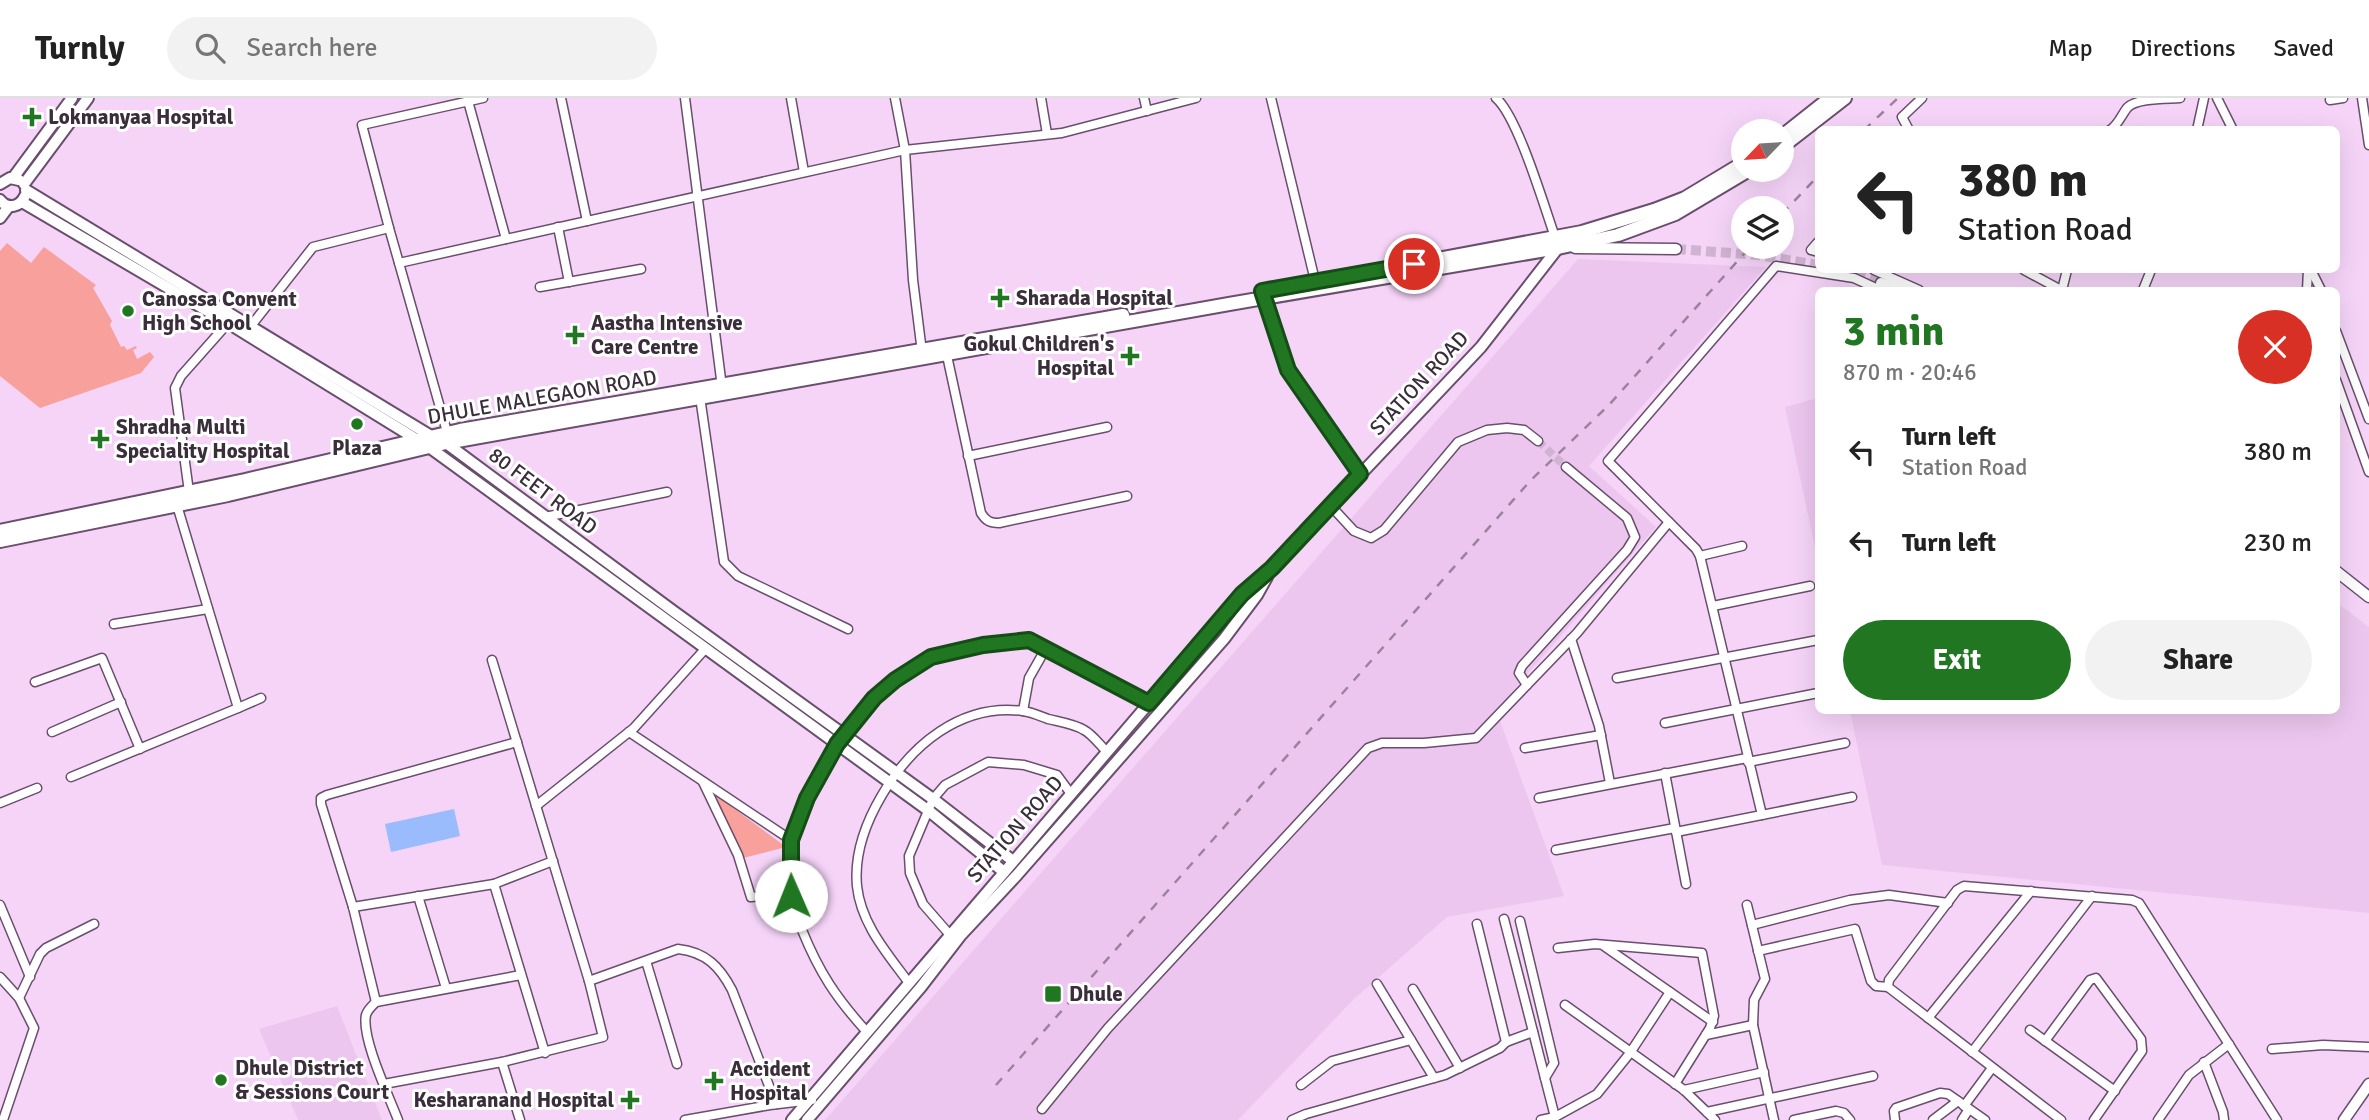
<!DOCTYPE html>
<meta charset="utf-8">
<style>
body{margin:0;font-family:Signika,sans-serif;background:#f2f2f2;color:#222;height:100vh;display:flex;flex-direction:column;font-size:26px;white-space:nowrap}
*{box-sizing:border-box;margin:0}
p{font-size:23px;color:#767676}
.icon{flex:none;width:38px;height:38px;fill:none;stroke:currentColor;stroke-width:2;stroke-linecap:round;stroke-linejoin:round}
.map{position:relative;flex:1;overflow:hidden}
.panel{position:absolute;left:1815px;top:189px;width:525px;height:427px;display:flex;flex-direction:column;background:#fff;border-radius:10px;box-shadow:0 7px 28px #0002}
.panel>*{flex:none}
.top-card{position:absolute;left:1815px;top:28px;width:525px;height:147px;border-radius:10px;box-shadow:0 7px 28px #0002;background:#fff;color:#222;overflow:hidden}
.needle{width:46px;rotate:245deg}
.controls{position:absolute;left:1731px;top:21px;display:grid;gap:14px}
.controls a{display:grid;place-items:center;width:63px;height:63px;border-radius:50%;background:#fff;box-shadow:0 7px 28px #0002;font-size:35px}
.pin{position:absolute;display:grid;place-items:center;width:60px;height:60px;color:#fff;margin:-30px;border:4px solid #fff;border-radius:50%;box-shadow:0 2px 7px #0007}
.me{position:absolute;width:77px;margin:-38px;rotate:359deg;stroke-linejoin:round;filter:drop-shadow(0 0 5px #0008)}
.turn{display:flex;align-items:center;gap:24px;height:147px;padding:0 28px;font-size:32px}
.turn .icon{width:91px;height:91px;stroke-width:2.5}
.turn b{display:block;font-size:49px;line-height:60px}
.round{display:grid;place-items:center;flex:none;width:74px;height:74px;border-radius:37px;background:#f2f2f2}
.summary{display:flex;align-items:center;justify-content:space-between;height:119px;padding:0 28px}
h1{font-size:42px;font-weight:700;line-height:52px;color:#217622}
.cta{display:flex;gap:14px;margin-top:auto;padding:14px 28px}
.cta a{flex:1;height:80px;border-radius:42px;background:#217622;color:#fff;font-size:28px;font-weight:700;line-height:80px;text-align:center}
.cta a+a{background:#f2f2f2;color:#222}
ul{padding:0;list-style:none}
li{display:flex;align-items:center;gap:21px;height:91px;padding:0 28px}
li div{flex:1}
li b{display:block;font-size:26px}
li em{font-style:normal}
header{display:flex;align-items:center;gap:42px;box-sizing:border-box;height:98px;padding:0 35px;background:#fff;border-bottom:2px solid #e0e0e0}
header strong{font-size:33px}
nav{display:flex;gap:38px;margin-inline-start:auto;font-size:24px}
.search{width:490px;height:63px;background:#f2f2f2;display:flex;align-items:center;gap:18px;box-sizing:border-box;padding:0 24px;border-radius:38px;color:#767676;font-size:26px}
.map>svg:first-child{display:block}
.built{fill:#ecc6ef}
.green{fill:#f8a09b}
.water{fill:#9bbcfc}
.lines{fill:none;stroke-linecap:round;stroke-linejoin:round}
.minor-tunnel{stroke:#d0b3d2;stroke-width:8;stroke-dasharray:8 4;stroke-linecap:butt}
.tertiary-tunnel{stroke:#d0b3d2;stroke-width:10;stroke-dasharray:10 5;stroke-linecap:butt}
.minor-casing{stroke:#6a4e6d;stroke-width:11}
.tertiary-casing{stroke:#6a4e6d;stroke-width:13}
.secondary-casing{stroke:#6a4e6d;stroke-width:14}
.primary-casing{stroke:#6a4e6d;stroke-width:16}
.minor{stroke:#fff;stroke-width:8}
.tertiary{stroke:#fff;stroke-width:10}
.secondary{stroke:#fff;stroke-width:10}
.primary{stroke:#fff;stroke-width:12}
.rail{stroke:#9a839c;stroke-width:2.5;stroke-dasharray:9 9;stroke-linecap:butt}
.route-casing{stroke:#154d16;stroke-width:18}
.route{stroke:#217622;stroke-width:12}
.poi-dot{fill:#217622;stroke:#fff;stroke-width:2.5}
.labels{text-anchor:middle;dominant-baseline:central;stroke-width:6;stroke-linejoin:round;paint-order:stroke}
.poi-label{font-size:21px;font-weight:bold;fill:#3a2e3b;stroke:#fff;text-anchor:start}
.street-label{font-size:21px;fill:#3a2e3b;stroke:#fff}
</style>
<header>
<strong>Turnly</strong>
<div class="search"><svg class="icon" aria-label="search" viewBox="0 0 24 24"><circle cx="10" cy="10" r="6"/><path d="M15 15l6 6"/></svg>Search here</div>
<nav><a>Map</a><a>Directions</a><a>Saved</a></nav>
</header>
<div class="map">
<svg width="2369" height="1022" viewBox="0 0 2369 1022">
<rect width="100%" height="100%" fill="#f5d4f8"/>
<g class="built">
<path d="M 1578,161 L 1766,169 L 1589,368 L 1656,429 L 1496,612 L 1564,798 L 1447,819 L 1354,901 L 1238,1022 L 825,1022 Z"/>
<path d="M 1818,300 L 1818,464 L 1785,309 Z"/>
<path d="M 2336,504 L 2369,529 L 2369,815 L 1882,767 L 1850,613 L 2336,612 Z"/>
<path d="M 337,908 L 382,1022 L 298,1022 L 259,931 Z"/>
</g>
<g class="green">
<path d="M 7,145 L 31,165 L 44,149 L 96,187 L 93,190 L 112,223 L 110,227 L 121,249 L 124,248 L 127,252 L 136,248 L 137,250 L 133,252 L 137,261 L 150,254 L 154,259 L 141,275 L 40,310 L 0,278 L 0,153 Z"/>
<path d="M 713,695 L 786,749 L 743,760 Z"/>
</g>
<path class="water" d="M 454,711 L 460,738 L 391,754 L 385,726 Z"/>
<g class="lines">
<path class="minor-tunnel" d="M 1538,343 L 1566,369"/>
<g class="tertiary-tunnel">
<path d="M 1676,151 L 1758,157 L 1818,167"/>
<path d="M 1841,172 L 1854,174 L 1881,185"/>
</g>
<g class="minor-casing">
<g id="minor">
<path d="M 561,0 L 587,123"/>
<path d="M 685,0 L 722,289"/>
<path d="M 791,0 L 804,74"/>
<path d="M 895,0 L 905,52 L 913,182 L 922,254"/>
<path d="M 1041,0 L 1047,36"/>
<path d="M 1144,0 L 1147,13"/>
<path d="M 1271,0 L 1317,191"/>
<path d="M 1496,0 C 1518,19 1544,108 1555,139"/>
<path d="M 2217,0 L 2233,32"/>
<path d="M 2362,0 L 2369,47"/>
<path d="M 2330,2 L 2343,0"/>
<path d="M 468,3 L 506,141"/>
<path d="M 1909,32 L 1902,19 L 1922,0"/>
<path d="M 2110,32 C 2118,27 2121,18 2127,10 C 2136,0 2165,1 2180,0"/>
<path d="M 2197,32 L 2204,0"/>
<path d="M 558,129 L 569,184"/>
<path d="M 389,130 L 362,27 L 483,0"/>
<path d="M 1818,144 L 1811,152 L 1818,154"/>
<path d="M 399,165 L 447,334"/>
<path d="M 1874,172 L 1919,192"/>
<path d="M 2024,172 L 2061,192"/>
<path d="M 2311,172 L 2321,192"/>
<path d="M 540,189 L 641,171"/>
<path d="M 2062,192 L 2067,172"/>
<path d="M 2143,192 L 2151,172"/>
<path d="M 2307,192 L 2308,172"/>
<path d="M 1262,193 L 1288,272 L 1360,376"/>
<path d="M 250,229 L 313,149 L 389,130 L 399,165 L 905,52 L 1062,35 L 1196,0"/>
<path d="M 2336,233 L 2369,321"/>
<path d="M 946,253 L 981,415 C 986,423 990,425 999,425 L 1127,398"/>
<path d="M 2336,282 L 2369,374"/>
<path d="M 700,299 L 724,464 L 738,478 L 848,531"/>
<path d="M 968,358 L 1107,329"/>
<path d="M 189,394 L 175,290 L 181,278 L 228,225"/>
<path d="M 1330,407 L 1354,433 L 1371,440 L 1384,432 L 1458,344 L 1487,332 L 1507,330 L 1524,332 L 1538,343"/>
<path d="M 545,419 L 667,394"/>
<path d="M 1700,458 L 1742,448"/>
<path d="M 1713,508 L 1810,488"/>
<path d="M 114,526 L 208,511"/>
<path d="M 1571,541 L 1599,628 L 1610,685"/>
<path d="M 1617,580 L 1818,542"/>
<path d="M 35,584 L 102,560 L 140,651"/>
<path d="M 1527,587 L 1519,575 L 1522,568 L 1627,452 L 1635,439 L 1627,420 L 1566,369"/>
<path d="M 238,610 L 261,600"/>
<path d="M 1023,613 L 1029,580 L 1046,550"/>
<path d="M 1665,625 L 1818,595"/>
<path d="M 52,634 L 121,604"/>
<path d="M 629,634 L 791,742"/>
<path d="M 1525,650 L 1601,637"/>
<path d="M 1748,664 L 1845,645"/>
<path d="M 1665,675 L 1686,786"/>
<path d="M 71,679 L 238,610 L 176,404"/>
<path d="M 703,684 L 738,757 L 751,799 L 790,795"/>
<path d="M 1539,700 L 1747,660"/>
<path d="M 0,705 L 37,690"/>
<path d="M 536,708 L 634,630 L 706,550"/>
<path d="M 1762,717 L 1700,458 L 1696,451 L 1608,363 L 1776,168 L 1854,180 L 1880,192"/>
<path d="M 1676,734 L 1852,699"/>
<path d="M 1556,752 L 1675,730"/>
<path d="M 494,786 L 545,955"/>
<path d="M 418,798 L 446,890"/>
<path d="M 0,807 L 30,879"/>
<path d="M 1747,807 L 1765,881 L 1754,902 L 1753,927 L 1774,1022"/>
<path d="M 353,809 L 494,786 L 553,763"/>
<path d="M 1504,821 L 1555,1019"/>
<path d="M 1520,823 L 1554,965 L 1545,980"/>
<path d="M 1477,826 L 1506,944"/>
<path d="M 1752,827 L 1850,802 L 1889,797 L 1948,805"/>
<path d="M 950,837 L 923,806 L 910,775 L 909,758 L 933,701 L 945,687 L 988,664 L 1024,667 L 1057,677 L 1071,696"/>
<path d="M 1604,848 L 1713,924"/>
<path d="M 1558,850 L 1595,846 L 1702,855 L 1714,918 L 1710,930 L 1675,986"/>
<path d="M 1758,853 L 1855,831 L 1871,883 L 1876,888 L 1888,889"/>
<path d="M 646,863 L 677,966"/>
<path d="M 0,879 L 19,900 L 34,930 L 3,1022"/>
<path d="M 589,883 L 678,851 C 706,854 720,869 732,892 L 776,1006"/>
<path d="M 909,885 C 887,855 861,826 857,788 C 854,756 866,724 882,697 C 911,647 961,605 1023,613 C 1031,614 1040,618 1048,621 C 1060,624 1074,626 1084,632 C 1092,636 1100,647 1107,654"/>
<path d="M 1377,886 L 1434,980"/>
<path d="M 1413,891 L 1460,970"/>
<path d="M 19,900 L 40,856 L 46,850 L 94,826"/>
<path d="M 376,904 L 353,809 L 321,706 L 321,700 L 327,697 L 517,644"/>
<path d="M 1565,907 L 1684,992 L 1715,1022"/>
<path d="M 1928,920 L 2031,793"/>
<path d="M 2030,932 L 2115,993"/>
<path d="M 867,934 C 836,900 819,874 802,832 C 798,821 792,808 791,796 C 788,780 789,760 791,743 C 801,685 877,579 932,558 C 954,550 1004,541 1026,542 C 1037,543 1050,553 1060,558 C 1089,574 1119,589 1149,605"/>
<path d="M 1706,937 L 1753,927"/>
<path d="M 2045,943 L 2090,882 L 2096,880 L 2141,941 L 2142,953 L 2094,1022"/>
<path d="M 2272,951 L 2323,947 L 2369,949"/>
<path d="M 1972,954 L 2092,798"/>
<path d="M 502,964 L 520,1022"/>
<path d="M 2204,964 L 2223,1014 L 2224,1022"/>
<path d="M 384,986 L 502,964 L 603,939 L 589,883 L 492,562"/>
<path d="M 1301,987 L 1332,963 L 1411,942"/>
<path d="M 1684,992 L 1764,974"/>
<path d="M 1964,1008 L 1992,970"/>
<path d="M 1042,1011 L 1108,930 L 1368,650 L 1382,645 L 1424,645 L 1476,640 L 1577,535 L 1669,424"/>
<path d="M 1707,1014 L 1873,978"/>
<path d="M 398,1022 C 389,998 361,940 366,917 C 368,911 372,908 376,904 L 521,877"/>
<path d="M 685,1022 L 770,1007 L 812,1002"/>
<path d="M 1292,1022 L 1306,1016 L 1445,977 L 1500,950 L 1506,944 L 1533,934"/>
<path d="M 1541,1022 L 1555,1019 L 1597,996 L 1630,955 L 1670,894"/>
<path d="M 1794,1022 L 1836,1013 L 1844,1015 L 1850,1022"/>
<path d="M 1895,1022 L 1894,1013 L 1896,1010 L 1940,995 L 1948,996 L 1985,1022"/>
<path d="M 1933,1022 L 1958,1003"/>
<path d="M 1962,1022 L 1969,1011"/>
<path d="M 2061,1022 L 1888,889 L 1889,882 L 1957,792 L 1964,788 L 2132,802 L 2139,805 L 2277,1022"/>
<path d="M 2158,1022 L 2189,977 L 2229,946"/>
</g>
</g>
<g class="tertiary-casing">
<g id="tertiary">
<path d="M 1575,150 L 1676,151"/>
<path d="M 1881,185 L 1900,192"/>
<path d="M 2336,473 L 2369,499"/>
<path d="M 2344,1022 L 2369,986"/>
</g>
</g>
<g class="secondary-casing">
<g id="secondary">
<path d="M 13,80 L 72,0"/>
<path d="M 0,86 L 10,80 L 19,82"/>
<path d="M 24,86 L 88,0"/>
<path d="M 26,92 L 431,338 L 446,345 L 673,513 L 933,701 L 1013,763"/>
<path d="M 0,102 C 8,112 20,109 25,98"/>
<path d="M 22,104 L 228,225 L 429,349 L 929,713 L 1004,774"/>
<path d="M 0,120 L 9,108"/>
<path d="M 792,1022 L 1239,500 L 1272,470 L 1481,249 L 1558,150"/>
<path d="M 807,1022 L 921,889 L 961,837 L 1017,777 L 1224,541 L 1257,497 L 1267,479"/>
</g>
</g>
<g class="primary-casing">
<g id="primary">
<path d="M 1782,38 L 1830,0"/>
<path d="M 1782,49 L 1845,0"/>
<path d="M 1331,181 L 1582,134 L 1654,112 L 1685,100 L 1743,65"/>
<path d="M 0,433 L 245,382 L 460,332 L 1123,217"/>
<path d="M 0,443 L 228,397 L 446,345 L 1229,206 L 1558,150 L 1618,137 L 1675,116 L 1749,72"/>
</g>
</g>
<use href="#minor" class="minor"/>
<use href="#tertiary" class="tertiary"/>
<use href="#secondary" class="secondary"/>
<use href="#primary" class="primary"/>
<g class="rail">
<path d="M 1864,32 L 1898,0"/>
<path d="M 1782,116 L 1818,78"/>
<path d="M 996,987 L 1531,382 L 1609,307 L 1750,149"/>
</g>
</g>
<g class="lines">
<g class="route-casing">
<path id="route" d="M 791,798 L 791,742 L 807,700 L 837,646 L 874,600 L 895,582 L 931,559 L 983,547 L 1029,542 L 1149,605 L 1242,496 L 1272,470 L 1360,376 L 1288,272 L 1262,193 L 1414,166"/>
</g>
<use href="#route" class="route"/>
</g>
<g class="poi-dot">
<path d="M28.5 8.5h7v7h7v7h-7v7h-7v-7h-7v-7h7z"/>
<path d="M996.5 189.5h7v7h7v7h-7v7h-7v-7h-7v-7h7z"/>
<circle cx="128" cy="213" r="7"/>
<path d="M571.5 226.5h7v7h7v7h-7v7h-7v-7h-7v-7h7z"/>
<path d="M1126.5 247.5h7v7h7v7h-7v7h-7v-7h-7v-7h7z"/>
<circle cx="357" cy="326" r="7"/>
<path d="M96.5 330.5h7v7h7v7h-7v7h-7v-7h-7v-7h7z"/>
<rect x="1044" y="887" width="18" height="18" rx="3.5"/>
<circle cx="221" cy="982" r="7"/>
<path d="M710.5 972.5h7v7h7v7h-7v7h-7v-7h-7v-7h7z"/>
<path d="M626.5 991.5h7v7h7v7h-7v7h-7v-7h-7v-7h7z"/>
</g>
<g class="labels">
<g class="poi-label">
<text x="48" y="19">Lokmanyaa Hospital</text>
<text x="1016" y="200">Sharada Hospital</text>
<text x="142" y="201">Canossa Convent<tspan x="142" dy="24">High School</tspan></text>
<text x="591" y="225">Aastha Intensive<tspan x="591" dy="24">Care Centre</tspan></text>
<text x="1114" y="246" text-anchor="end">Gokul Children's<tspan x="1114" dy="24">Hospital</tspan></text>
<text x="116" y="329">Shradha Multi<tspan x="116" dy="24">Speciality Hospital</tspan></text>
<text x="357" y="350" text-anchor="middle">Plaza</text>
<text x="1069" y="896">Dhule</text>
<text x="235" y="970">Dhule District<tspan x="235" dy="24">&amp; Sessions Court</tspan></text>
<text x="730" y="971">Accident<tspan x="730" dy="24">Hospital</tspan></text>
<text x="614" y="1002" text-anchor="end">Kesharanand Hospital</text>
</g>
<g class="street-label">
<text transform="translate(1419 285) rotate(-47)">STATION ROAD</text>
<text transform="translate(542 299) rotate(-10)">DHULE MALEGAON ROAD</text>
<text transform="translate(543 393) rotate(37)">80 FEET ROAD</text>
<text transform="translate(1015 731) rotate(-49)">STATION ROAD</text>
</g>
</g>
</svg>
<div class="controls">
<a><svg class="needle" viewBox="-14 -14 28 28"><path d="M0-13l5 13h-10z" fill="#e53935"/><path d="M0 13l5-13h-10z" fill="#767676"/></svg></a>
<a><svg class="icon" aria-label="layers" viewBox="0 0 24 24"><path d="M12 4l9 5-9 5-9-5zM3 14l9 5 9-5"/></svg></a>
</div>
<div class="pin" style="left:1414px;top:166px;background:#d93025"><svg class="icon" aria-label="arrive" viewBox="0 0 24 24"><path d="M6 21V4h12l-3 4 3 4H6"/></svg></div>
<svg class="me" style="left:791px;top:798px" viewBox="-20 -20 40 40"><circle r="19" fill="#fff"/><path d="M0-13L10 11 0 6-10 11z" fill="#217622"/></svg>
<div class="top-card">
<div class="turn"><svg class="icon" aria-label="left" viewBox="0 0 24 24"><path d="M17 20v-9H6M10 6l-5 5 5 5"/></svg><div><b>380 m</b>Station Road</div></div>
</div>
<section class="panel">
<div class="summary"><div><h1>3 min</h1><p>870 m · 20:46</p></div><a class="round" style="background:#d93025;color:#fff"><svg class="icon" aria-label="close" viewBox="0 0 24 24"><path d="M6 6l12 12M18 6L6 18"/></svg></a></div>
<ul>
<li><svg class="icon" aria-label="left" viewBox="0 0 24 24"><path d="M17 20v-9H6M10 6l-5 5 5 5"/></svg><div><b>Turn left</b><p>Station Road</p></div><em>380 m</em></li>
<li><svg class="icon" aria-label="left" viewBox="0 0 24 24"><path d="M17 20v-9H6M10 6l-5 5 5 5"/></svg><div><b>Turn left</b></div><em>230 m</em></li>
</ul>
<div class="cta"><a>Exit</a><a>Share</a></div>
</section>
</div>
